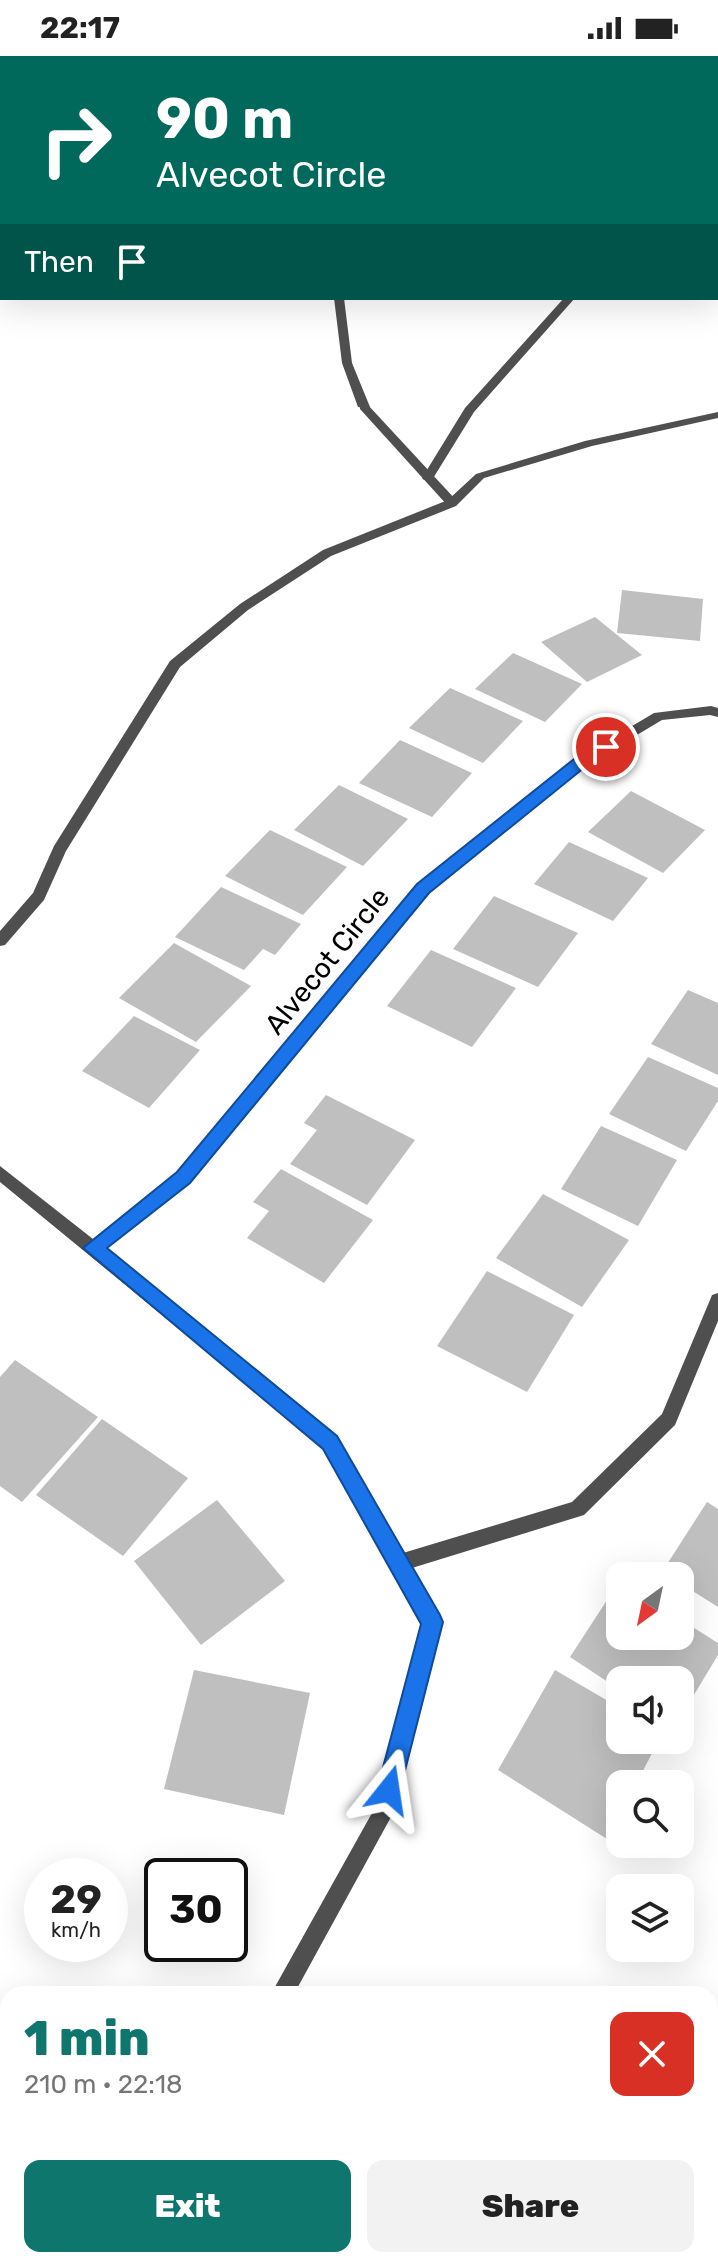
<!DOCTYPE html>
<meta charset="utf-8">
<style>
body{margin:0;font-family:Rubik,sans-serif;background:#f2f2f2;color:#222;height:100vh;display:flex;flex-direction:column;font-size:30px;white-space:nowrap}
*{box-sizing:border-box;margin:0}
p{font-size:26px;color:#767676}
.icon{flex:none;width:44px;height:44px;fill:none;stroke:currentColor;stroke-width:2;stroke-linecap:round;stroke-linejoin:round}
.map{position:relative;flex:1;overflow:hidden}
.drawer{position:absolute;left:0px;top:1930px;width:718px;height:282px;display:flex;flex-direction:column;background:#fff;border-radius:24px 24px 0 0;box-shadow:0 8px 32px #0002}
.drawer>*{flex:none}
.hud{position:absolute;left:0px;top:0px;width:718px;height:244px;box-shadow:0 8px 32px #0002;background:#00695c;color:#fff;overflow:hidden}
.needle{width:52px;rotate:213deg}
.controls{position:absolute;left:606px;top:1506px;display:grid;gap:16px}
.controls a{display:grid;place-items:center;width:88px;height:88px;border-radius:16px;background:#fff;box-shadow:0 8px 32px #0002;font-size:40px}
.speed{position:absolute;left:24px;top:1802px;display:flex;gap:16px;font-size:40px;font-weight:700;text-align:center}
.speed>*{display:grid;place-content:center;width:104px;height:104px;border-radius:50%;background:#fff;box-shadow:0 8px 32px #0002;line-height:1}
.speed small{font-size:20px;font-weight:400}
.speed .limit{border:4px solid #111;border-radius:12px;background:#fff;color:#111}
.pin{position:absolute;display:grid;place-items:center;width:68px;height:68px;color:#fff;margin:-34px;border:4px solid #fff;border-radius:50%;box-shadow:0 2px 8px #0007}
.me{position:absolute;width:88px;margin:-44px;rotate:15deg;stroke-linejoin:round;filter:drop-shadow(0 0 6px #0008)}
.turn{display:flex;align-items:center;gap:28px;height:168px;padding:0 24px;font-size:36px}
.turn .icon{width:104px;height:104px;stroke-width:2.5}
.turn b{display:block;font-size:56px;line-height:68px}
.then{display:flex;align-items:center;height:76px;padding:0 24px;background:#0003;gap:16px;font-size:30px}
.round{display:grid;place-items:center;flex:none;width:84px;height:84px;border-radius:16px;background:#f2f2f2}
.headline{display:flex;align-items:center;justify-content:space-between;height:136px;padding:0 24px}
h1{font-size:48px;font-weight:800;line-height:60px;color:#0f766e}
.action{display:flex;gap:16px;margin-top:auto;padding:16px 24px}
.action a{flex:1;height:92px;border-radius:16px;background:#0f766e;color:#fff;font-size:32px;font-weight:800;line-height:92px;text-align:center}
.action a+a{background:#f2f2f2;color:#222}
.status{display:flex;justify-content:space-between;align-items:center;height:56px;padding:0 40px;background:#fff;direction:ltr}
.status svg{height:22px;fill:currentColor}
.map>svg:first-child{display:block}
.building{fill:#bfbfbf}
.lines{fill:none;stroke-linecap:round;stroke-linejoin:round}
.service{fill:#4f4f4f;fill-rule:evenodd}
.minor{fill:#4f4f4f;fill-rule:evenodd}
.tertiary{fill:#4f4f4f;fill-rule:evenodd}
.route{fill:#1a73e8;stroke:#114b97;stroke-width:2}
.labels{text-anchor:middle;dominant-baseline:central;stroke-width:8;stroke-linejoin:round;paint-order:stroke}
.street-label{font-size:28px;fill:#000;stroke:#fff}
</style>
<div class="status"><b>22:17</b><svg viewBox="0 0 49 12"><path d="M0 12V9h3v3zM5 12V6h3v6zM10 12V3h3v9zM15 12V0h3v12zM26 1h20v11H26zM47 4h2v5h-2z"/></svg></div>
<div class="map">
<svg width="718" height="2211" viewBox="0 0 718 2211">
<rect width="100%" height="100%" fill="#fff"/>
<g class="building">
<path d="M 622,534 L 703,543 L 700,585 L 617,577 Z"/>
<path d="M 595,561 L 642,599 L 587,626 L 541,586 Z"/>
<path d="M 513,597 L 582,628 L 545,666 L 475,633 Z"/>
<path d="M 450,632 L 523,665 L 483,707 L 409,672 Z"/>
<path d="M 400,684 L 472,717 L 432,761 L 359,727 Z"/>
<path d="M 339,729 L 408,763 L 363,810 L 294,774 Z"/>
<path d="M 631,735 L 705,774 L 663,817 L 588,776 Z"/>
<path d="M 270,774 L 347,811 L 303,859 L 225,820 Z"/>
<path d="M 569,786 L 648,822 L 613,865 L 534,828 Z"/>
<path d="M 221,831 L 301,868 L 275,899 L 263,893 L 244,914 L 175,881 Z"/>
<path d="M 494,840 L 578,877 L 538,931 L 453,893 Z"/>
<path d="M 174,887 L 251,930 L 196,986 L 119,942 Z"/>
<path d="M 431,894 L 516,932 L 472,991 L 387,950 Z"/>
<path d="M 688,934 L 718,947 L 718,1019 L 651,988 Z"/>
<path d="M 134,960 L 200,994 L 149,1052 L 82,1015 Z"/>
<path d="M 648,1001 L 718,1032 L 718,1045 L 686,1095 L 609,1058 Z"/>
<path d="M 326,1039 L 415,1084 L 367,1149 L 290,1108 L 317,1074 L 304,1067 Z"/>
<path d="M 601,1070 L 677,1104 L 638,1170 L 561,1133 Z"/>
<path d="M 281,1113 L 373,1164 L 324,1227 L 247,1182 L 269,1155 L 253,1146 Z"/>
<path d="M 543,1138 L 629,1184 L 582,1251 L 496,1202 Z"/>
<path d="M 487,1215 L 574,1259 L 527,1336 L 437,1290 Z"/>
<path d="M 15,1304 L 98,1361 L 22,1446 L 0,1430 L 0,1321 Z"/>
<path d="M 102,1363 L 188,1422 L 123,1500 L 36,1439 Z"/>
<path d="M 217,1444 L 285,1525 L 201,1589 L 134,1505 Z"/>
<path d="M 707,1446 L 718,1453 L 718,1551 L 680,1527 L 680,1520 L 662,1516 Z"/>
<path d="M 620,1524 L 620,1580 L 680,1580 L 680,1563 L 718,1587 L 718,1599 L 680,1662 L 680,1624 L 620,1624 L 620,1634 L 570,1601 Z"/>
<path d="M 194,1614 L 310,1637 L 284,1759 L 164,1733 Z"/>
<path d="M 555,1614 L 620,1652 L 620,1684 L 659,1684 L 636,1728 L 620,1728 L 620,1758 L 607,1783 L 498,1714 Z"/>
<path d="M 0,2049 L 8,2056 L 8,2170 L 0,2181 Z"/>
<path d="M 288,2204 L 316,2204 L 325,2211 L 284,2211 Z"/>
</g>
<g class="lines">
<g class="service">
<rect x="282" y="0" width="8" height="2"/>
<path d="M 718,39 L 718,46 L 716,47 L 716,40 Z"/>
<path d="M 334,242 L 344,242 L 352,307 L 370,351 L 368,353 L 358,351 L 342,307 Z"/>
<path d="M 564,242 L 575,242 L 474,356 L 432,424 L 424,424 L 422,422 L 465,352 Z"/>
</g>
<g class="minor">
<path d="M 360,349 L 368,349 L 456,444 L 456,450 L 448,450 L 360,353 Z"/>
<path d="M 711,650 L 718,652 L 718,661 L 710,659 L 662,664 L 585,710 L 428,837 L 190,1126 L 105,1192 L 336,1380 L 403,1497 L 572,1446 L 662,1358 L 710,1244 L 712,1239 L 718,1237 L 718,1265 L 675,1369 L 584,1459 L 412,1512 L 441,1566 L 391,1761 L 294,1938 L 271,1938 L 372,1757 L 422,1567 L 324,1392 L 0,1126 L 0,1110 L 93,1183 L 178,1116 L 418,829 L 575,704 L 654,657 Z"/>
<path d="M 108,2204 L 132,2204 L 130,2211 L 105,2211 Z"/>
</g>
<path class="tertiary" d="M 718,356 L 718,362 L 592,390 L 484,422 L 456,450 L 331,500 L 248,554 L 180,611 L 66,795 L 44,844 L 5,889 L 0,890 L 0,875 L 33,837 L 54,790 L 170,605 L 240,548 L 323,494 L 448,444 L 476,418 L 585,385 Z"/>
</g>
<path class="route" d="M 606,686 L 611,688 L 611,695 L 585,711 L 429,837 L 190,1127 L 107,1192 L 337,1380 L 440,1559 L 443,1566 L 400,1734 L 397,1742 L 389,1745 L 381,1742 L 377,1734 L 421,1568 L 323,1393 L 83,1192 L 177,1116 L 417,828 L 574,703 Z"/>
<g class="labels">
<g class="street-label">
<text transform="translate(327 905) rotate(-51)">Alvecot Circle</text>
</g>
</g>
</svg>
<div class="controls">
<a><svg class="needle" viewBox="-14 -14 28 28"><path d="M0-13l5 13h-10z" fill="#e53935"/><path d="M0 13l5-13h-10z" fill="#767676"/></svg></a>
<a><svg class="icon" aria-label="sound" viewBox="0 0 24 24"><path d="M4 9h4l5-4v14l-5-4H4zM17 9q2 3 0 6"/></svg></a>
<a><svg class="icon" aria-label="search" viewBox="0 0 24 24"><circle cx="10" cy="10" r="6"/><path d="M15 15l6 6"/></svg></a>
<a><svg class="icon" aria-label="layers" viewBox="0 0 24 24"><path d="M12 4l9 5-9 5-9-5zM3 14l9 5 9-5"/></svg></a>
</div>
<div class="speed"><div>29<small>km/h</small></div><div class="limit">30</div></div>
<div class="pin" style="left:606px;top:691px;background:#d93025"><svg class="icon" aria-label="arrive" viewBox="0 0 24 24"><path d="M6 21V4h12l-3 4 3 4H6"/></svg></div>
<svg class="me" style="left:389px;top:1734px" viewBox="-20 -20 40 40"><path d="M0-17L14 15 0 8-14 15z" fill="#1a73e8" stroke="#fff" stroke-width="4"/></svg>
<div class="hud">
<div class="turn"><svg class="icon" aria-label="right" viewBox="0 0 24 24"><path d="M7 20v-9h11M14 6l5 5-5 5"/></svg><div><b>90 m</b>Alvecot Circle</div></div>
<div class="then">Then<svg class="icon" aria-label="arrive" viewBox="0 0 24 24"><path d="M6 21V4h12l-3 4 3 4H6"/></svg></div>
</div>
<section class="drawer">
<div class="headline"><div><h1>1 min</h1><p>210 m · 22:18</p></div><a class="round" style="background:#d93025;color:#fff"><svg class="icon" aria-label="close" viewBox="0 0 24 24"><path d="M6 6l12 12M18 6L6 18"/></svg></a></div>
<div class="action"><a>Exit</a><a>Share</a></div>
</section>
</div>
